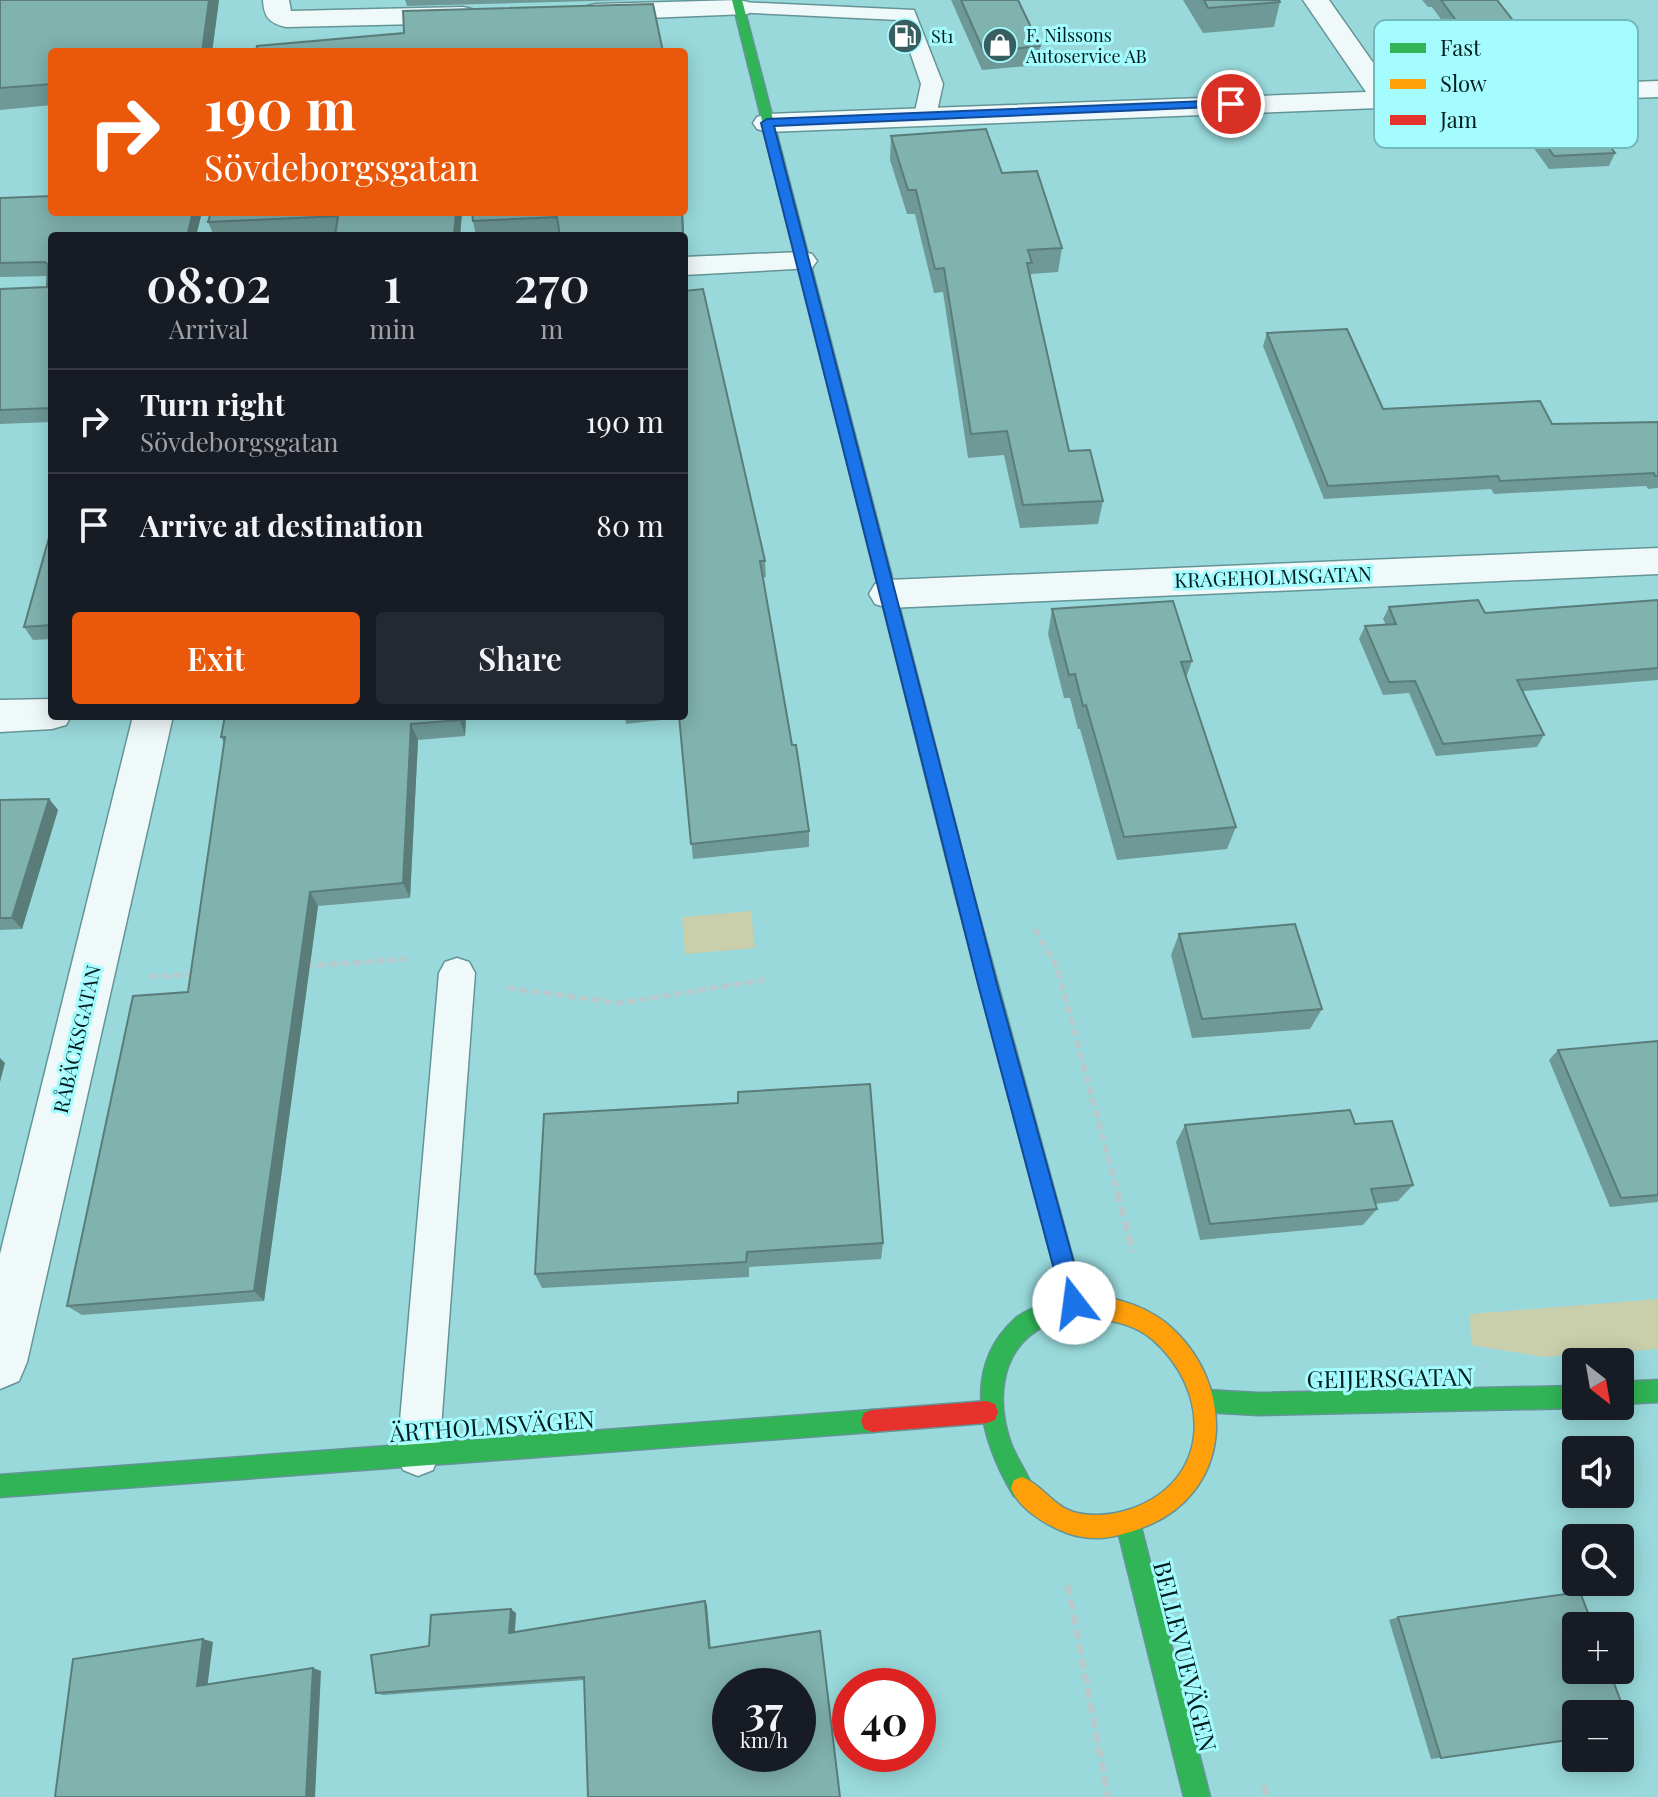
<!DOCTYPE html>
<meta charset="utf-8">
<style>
body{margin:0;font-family:"Playfair Display",serif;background:#242831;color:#f1f3f6;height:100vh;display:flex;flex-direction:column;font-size:30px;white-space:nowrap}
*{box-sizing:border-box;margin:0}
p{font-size:26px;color:#9ea1a6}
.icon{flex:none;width:44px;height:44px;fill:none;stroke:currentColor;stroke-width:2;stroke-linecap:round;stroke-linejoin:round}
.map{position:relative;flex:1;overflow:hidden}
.side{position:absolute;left:48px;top:232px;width:640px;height:488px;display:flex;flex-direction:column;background:#171b24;border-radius:8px;box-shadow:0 4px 20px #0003}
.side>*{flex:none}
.top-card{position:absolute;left:48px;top:48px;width:640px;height:168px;border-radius:8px;box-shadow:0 4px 20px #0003;background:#ea580c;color:#fff;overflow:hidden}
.needle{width:52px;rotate:149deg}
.buttons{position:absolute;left:1562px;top:1348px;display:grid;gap:16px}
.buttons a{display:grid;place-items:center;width:72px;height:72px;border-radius:8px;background:#171b24;box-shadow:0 4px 20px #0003;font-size:40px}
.speed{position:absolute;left:712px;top:1668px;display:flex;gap:16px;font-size:40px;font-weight:700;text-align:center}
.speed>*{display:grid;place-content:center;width:104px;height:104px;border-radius:50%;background:#171b24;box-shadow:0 4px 20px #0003;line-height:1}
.speed small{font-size:20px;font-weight:400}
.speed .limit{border:12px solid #d22;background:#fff;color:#111}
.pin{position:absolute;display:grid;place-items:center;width:68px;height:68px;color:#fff;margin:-34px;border:4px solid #fff;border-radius:50%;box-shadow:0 2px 8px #0007}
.me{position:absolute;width:88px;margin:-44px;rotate:345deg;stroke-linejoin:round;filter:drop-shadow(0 0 6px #0008)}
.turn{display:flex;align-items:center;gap:28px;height:168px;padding:0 24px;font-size:36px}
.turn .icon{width:104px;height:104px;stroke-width:2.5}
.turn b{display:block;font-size:56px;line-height:68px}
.eta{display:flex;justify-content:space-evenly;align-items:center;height:136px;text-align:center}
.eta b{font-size:48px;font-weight:600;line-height:56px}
.action{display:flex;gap:16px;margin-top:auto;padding:16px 24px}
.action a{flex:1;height:92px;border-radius:8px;background:#ea580c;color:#fff;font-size:32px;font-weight:600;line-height:92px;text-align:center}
.action a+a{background:#242831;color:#f1f3f6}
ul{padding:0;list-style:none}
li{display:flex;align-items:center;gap:24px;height:104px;padding:0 24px;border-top:2px solid #363941}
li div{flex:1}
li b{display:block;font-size:30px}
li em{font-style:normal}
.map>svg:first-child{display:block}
.green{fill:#c9ceab}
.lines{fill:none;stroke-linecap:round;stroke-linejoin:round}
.lane-casing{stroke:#649496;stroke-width:3}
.street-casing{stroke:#649496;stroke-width:3}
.fast-casing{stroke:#649496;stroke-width:3}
.slow-casing{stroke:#649496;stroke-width:3}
.jam-casing{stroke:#649496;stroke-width:3}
.path-far1{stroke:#b7c9ca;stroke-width:5;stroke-dasharray:8 4;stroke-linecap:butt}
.path{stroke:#b7c9ca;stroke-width:6;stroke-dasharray:10 5;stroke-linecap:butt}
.lane{fill:#f0f9fa;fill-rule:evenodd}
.street{fill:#f0f9fa;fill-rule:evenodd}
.fast{fill:#30b455;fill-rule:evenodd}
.slow{fill:#ff9f0a;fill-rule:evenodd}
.jam{fill:#e5322d;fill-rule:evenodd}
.wall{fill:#6e9996}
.shaded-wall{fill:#5a7d7a}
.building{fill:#80b2ae;stroke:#5a7d7a;stroke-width:2;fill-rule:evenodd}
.route{fill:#1a73e8;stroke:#114b97;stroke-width:2}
.labels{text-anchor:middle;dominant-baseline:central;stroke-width:6;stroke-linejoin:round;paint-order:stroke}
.far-poi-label{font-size:18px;fill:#031c1d;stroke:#a4fcfe;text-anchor:start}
.street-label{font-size:20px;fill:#031c1d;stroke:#a4fcfe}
.near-street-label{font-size:24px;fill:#031c1d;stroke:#a4fcfe}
.key{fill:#a4fcfe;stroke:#74b9ba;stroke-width:2}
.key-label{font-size:22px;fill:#031c1d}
</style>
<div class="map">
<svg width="1658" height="1797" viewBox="0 0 1658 1797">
<rect width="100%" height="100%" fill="#99d9db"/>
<g class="green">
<path d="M 751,911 L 755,948 L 685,954 L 682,917 Z"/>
<path d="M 1658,1299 L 1658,1349 L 1544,1357 L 1471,1345 L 1470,1314 Z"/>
</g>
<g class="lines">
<g class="lane-casing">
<g id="lane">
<path d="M 739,2 L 914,10 L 943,84 L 936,116 L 925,123 L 914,116 L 921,84 L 899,20 L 732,12 L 729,8 Z"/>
<path d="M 457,958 L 469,962 L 475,973 L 439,1455 L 433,1470 L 418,1476 L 403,1470 L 397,1455 L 439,973 L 445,962 Z"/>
</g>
</g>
<g class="street-casing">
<g id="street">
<path d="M 263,0 L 289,0 L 291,11 L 463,7 L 472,9 L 476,15 L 472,21 L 463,23 L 286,27 C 269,23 264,17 263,0 Z"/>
<path d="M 739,0 L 748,2 L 752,8 L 748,14 L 596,20 L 587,18 L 583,12 L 587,6 L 596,4 Z"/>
<path d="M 1303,0 L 1329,0 L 1393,91 L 1658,81 L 1658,97 L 767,132 L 757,129 L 753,123 L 757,117 L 767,114 L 1366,92 Z"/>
<path d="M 801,252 L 812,254 L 817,261 L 812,268 L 684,275 L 684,257 Z"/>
<path d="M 1658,548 L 1658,574 L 888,608 L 875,604 L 869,594 L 875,584 L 888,580 Z"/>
<path d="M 52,699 L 52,716 L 71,716 L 66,725 L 52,729 L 0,732 L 0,700 Z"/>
<path d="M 133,716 L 173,716 L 27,1362 L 19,1381 L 0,1389 L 0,1254 Z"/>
</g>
</g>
<g class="fast-casing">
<g id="fast">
<path d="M 732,0 L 742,0 L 891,574 L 883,579 L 875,574 Z"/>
<path d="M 964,885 L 970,888 L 973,893 L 1085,1303 L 1082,1310 C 1067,1317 1049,1321 1036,1331 C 998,1356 997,1405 1011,1444 C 1017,1459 1027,1473 1033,1488 L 1030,1496 L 1022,1499 L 1014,1496 C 981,1441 960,1368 1016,1318 C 1028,1308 1047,1303 1062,1297 L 955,893 L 958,888 Z"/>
<path d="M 1658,1380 L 1658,1402 L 1620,1404 L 1620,1382 Z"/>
<path d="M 1576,1386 L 1576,1406 L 1581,1406 L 1576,1408 L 1258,1415 L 1205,1412 L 1197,1409 L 1194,1401 L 1197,1393 L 1205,1390 L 1258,1393 Z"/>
<path d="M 872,1410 L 880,1413 L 883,1421 L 880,1429 L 872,1432 L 0,1497 L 0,1475 Z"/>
<path d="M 1129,1515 L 1137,1519 L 1141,1527 L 1210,1797 L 1184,1797 L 1117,1527 L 1121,1519 Z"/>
</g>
</g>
<g class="slow-casing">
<g id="slow">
<path d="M 883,569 L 891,574 L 973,893 L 970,898 L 958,898 L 955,893 L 875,574 Z"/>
<path d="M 1074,1292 C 1106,1296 1140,1302 1166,1323 C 1239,1384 1234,1496 1139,1529 C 1114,1538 1092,1542 1067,1533 C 1046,1525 1019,1509 1011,1488 L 1014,1480 L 1022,1477 C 1043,1485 1054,1508 1077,1513 C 1096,1517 1113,1515 1131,1509 C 1213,1480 1211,1390 1152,1339 C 1126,1317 1095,1322 1066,1310 L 1063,1303 L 1066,1296 Z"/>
</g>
</g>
<g class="jam-casing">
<path id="jam" d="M 987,1401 L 995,1404 L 998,1412 L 995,1420 L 987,1423 L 872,1432 L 864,1429 L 861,1421 L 864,1413 L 872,1410 Z"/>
</g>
<g class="path-far1">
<path d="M 1035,929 L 1057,967 L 1118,1194"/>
<path d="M 305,966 L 407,959"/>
<path d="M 150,977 L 196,974"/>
<path d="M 508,988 L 619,1003 L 764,980"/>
</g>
<g class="path">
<path d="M 1117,1192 L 1133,1252"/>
<path d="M 1068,1585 L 1108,1797"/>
<path d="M 1264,1785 L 1267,1797"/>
</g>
<use href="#lane" class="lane"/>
<use href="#street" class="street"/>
<use href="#fast" class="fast"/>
<use href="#slow" class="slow"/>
<use href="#jam" class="jam"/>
</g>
<g class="wall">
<path d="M 0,0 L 219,0 L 212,52 L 52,52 L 52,105 L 0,110 Z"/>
<path d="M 405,0 L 629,0 L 407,6 Z"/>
<path d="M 951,0 L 1018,0 L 1040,46 L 1038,65 L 982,70 Z"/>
<path d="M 1183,0 L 1279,0 L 1280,2 L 1274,27 L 1203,33 Z"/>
<path d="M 1422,0 L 1497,0 L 1551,69 L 1546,82 L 1488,84 L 1432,7 L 1428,7 Z"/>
<path d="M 1509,93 L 1615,153 L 1609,166 L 1549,169 L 1503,106 Z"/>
<path d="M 891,136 L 1002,173 L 1062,248 L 1058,272 L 1031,274 L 1030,278 L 1069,451 L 1103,501 L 1098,524 L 1020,528 L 1004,455 L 968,458 L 943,292 L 934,293 L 915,214 L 907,214 L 890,160 Z"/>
<path d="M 0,198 L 52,212 L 202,212 L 196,236 L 52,236 L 52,422 L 0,424 L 0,289 L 47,287 L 48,276 L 0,277 Z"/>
<path d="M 211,212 L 462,212 L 460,236 L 335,236 L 336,234 L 286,236 L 214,236 L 208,222 Z"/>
<path d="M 683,212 L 685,254 L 560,235 L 476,236 L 473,221 Z"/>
<path d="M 686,278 L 686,291 L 765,561 L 766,577 L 763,578 L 792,745 L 809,831 L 809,847 L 693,859 L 679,718 L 626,724 L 625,716 L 684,716 Z"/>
<path d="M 1267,333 L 1383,409 L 1552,424 L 1658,422 L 1658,488 L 1648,489 L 1646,486 L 1494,494 L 1491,489 L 1324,499 L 1263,346 Z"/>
<path d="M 52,527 L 52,639 L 33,640 L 24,627 Z"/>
<path d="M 1658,600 L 1658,680 L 1523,691 L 1544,735 L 1537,747 L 1436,756 L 1409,693 L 1383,695 L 1359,639 L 1365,626 L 1386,625 L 1383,619 L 1389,607 L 1485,613 Z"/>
<path d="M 1052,609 L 1192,661 L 1186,678 L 1236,827 L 1227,849 L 1117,860 L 1080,729 L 1078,729 L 1070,698 L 1064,698 L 1048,634 Z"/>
<path d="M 466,716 L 465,736 L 418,740 L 410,898 L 318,906 L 264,1301 L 82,1315 L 67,1306 L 188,992 L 224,743 L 221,737 Z"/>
<path d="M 49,799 L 58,810 L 22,929 L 0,930 L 0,800 Z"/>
<path d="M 1179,934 L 1322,1009 L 1310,1029 L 1192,1038 L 1171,955 Z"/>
<path d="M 1658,1041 L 1658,1202 L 1610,1207 L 1549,1060 L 1558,1050 Z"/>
<path d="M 544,1114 L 883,1243 L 881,1259 L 749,1267 L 749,1277 L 542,1288 L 535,1274 Z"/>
<path d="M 1355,1124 L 1413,1185 L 1398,1201 L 1375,1204 L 1377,1209 L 1363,1225 L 1200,1240 L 1176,1142 L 1185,1125 Z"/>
<path d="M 707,1605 L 584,1680 L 383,1695 L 376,1693 L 429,1646 L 516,1613 L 515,1632 Z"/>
<path d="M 1398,1617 L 1576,1739 L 1431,1759 L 1389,1620 Z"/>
</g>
<g class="shaded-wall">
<path d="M 209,0 L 219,0 L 212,52 L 202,52 Z"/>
<path d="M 193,212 L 202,212 L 196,236 L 187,236 Z"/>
<path d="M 456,212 L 462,212 L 460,236 L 454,236 Z"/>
<path d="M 460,716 L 466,716 L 465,736 L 460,720 Z"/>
<path d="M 411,724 L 418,740 L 410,898 L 403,883 Z"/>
<path d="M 49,799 L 58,810 L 22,929 L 12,918 Z"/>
<path d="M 310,892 L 318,906 L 264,1301 L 254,1291 Z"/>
<path d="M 0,1058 L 5,1063 L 0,1082 Z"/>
<path d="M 705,1601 L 707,1605 L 711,1651 L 709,1648 Z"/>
<path d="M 511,1609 L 516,1613 L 514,1636 L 509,1633 Z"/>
<path d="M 203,1639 L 213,1642 L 207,1689 L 197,1686 Z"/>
<path d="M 313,1668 L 321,1671 L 315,1797 L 306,1797 Z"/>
</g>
<g class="building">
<path d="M 0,0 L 209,0 L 202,52 L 52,52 L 52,84 L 0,88 Z"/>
<path d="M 961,0 L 1018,0 L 1040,46 L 984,52 Z"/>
<path d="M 1204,0 L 1279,0 L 1280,2 L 1208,8 Z"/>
<path d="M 1441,0 L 1497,0 L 1551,69 L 1493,71 Z"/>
<path d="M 653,4 L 663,52 L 256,52 L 257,46 L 404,33 L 403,11 Z"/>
<path d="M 1568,91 L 1615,153 L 1554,156 L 1509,93 Z"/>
<path d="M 986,129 L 1002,173 L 1037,171 L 1062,248 L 1028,250 L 1032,263 L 1027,263 L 1069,451 L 1090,450 L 1103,501 L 1023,505 L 1007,431 L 971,434 L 944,268 L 935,269 L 916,190 L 908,190 L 891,136 Z"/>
<path d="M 52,196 L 52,212 L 193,212 L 187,236 L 52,236 L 52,408 L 0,410 L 0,289 L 47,287 L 48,265 L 45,262 L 0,263 L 0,198 Z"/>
<path d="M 211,212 L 456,212 L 454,236 L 335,236 L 338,216 L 208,222 Z"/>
<path d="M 472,212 L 682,212 L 683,236 L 560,236 L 557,217 L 473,221 Z"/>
<path d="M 684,260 L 685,291 L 703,289 L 765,561 L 760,561 L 792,745 L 796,745 L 809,831 L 691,844 L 679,716 L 684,716 Z"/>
<path d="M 1347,329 L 1383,409 L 1540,401 L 1552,424 L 1658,422 L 1658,476 L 1655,476 L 1654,473 L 1500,481 L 1498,476 L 1328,486 L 1267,333 Z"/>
<path d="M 52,527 L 52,625 L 24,627 Z"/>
<path d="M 1478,600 L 1485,613 L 1658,600 L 1658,668 L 1517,680 L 1544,735 L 1443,744 L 1415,681 L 1389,682 L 1365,626 L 1396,624 L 1389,607 Z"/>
<path d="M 1173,601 L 1192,661 L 1181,662 L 1236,827 L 1124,837 L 1086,705 L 1083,706 L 1075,674 L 1069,675 L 1052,609 Z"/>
<path d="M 225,716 L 460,716 L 460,720 L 411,724 L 403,883 L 310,892 L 254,1291 L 67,1306 L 133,996 L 188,992 L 225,737 L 221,737 Z"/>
<path d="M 49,799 L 12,918 L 0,918 L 0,800 Z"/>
<path d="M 1295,924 L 1322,1009 L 1202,1019 L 1179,934 Z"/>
<path d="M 1658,1041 L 1658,1195 L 1621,1198 L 1558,1050 Z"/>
<path d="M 870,1084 L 883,1243 L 747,1252 L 746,1262 L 535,1274 L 544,1114 L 738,1103 L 738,1092 Z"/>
<path d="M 1350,1110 L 1355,1124 L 1392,1121 L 1413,1185 L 1371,1189 L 1377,1209 L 1210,1224 L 1185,1125 Z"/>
<path d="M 1580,1592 L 1593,1626 L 1576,1626 L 1576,1670 L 1609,1670 L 1632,1731 L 1620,1732 L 1620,1714 L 1576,1714 L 1576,1739 L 1441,1758 L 1398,1617 Z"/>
<path d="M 705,1601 L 709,1648 L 820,1631 L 840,1797 L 588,1797 L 584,1677 L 376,1693 L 371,1655 L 429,1646 L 431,1615 L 511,1609 L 509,1633 ZM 730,1686 L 798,1686 L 798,1754 L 730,1754 Z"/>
<path d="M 203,1639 L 197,1686 L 313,1668 L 306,1797 L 55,1797 L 73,1659 Z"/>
</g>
<path class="route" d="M 1231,100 L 1235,101 L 1235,106 L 774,126 L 998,988 L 1085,1303 L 1082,1311 L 1074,1314 L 1066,1311 L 1063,1303 L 979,988 L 761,123 L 767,119 Z"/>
<defs>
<g id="fuel-disc" transform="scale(1.8)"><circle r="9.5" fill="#385e60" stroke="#a4fcfe"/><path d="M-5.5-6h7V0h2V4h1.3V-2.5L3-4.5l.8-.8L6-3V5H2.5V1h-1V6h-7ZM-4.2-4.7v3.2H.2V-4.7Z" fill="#fff"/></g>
<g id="shop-disc" transform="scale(1.8)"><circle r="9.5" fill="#385e60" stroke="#a4fcfe"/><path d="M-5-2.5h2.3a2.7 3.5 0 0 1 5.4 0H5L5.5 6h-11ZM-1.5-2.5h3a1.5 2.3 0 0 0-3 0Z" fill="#fff"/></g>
</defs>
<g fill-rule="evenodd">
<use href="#fuel-disc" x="905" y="36"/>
<use href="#shop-disc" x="1000" y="45"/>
</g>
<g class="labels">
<g class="far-poi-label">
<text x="1026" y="35">F. Nilssons<tspan x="1026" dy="21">Autoservice AB</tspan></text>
<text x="931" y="36">St1</text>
</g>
<g class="street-label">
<text transform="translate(1273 576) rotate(-2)">KRAGEHOLMSGATAN</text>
<text transform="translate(76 1039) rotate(-77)">RÅBÄCKSGATAN</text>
</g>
<g class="near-street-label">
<text transform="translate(1390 1377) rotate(-1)">GEIJERSGATAN</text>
<text transform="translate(492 1425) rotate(-4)">ÄRTHOLMSVÄGEN</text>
<text transform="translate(1186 1656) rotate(76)">BELLEVUEVÄGEN</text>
</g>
</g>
<rect x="1374" y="20" width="264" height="128" rx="12" class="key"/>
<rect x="1390" y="43" width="36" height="10" fill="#30b455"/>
<rect x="1390" y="79" width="36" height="10" fill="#ff9f0a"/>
<rect x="1390" y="115" width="36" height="10" fill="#e5322d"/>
<g class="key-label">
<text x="1440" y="56">Fast</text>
<text x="1440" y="92">Slow</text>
<text x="1440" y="128">Jam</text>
</g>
</svg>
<div class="buttons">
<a><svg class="needle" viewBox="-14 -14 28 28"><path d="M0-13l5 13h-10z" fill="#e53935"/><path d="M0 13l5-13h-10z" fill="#9ea1a6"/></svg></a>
<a><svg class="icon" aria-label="sound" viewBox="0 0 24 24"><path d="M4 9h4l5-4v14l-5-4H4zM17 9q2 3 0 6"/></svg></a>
<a><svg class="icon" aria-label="search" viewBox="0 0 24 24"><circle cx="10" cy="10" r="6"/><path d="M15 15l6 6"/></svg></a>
<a>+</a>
<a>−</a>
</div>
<div class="speed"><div>37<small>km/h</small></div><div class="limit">40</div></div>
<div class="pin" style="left:1231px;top:104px;background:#d93025"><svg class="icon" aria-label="arrive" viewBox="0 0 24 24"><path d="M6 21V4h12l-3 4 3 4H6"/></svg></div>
<svg class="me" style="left:1074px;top:1303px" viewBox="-20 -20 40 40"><circle r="19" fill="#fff"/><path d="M0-13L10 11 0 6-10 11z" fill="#1a73e8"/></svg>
<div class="top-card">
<div class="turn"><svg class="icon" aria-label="right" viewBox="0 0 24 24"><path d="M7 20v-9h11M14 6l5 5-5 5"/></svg><div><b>190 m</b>Sövdeborgsgatan</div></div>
</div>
<section class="side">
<div class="eta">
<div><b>08:02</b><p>Arrival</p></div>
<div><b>1</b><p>min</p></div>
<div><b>270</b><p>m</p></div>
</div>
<ul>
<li><svg class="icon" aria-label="right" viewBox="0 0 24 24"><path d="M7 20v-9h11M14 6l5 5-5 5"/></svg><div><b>Turn right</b><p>Sövdeborgsgatan</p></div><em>190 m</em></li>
<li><svg class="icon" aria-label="arrive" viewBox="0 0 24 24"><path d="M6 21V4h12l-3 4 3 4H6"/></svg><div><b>Arrive at destination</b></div><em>80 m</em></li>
</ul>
<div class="action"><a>Exit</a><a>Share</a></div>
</section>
</div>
